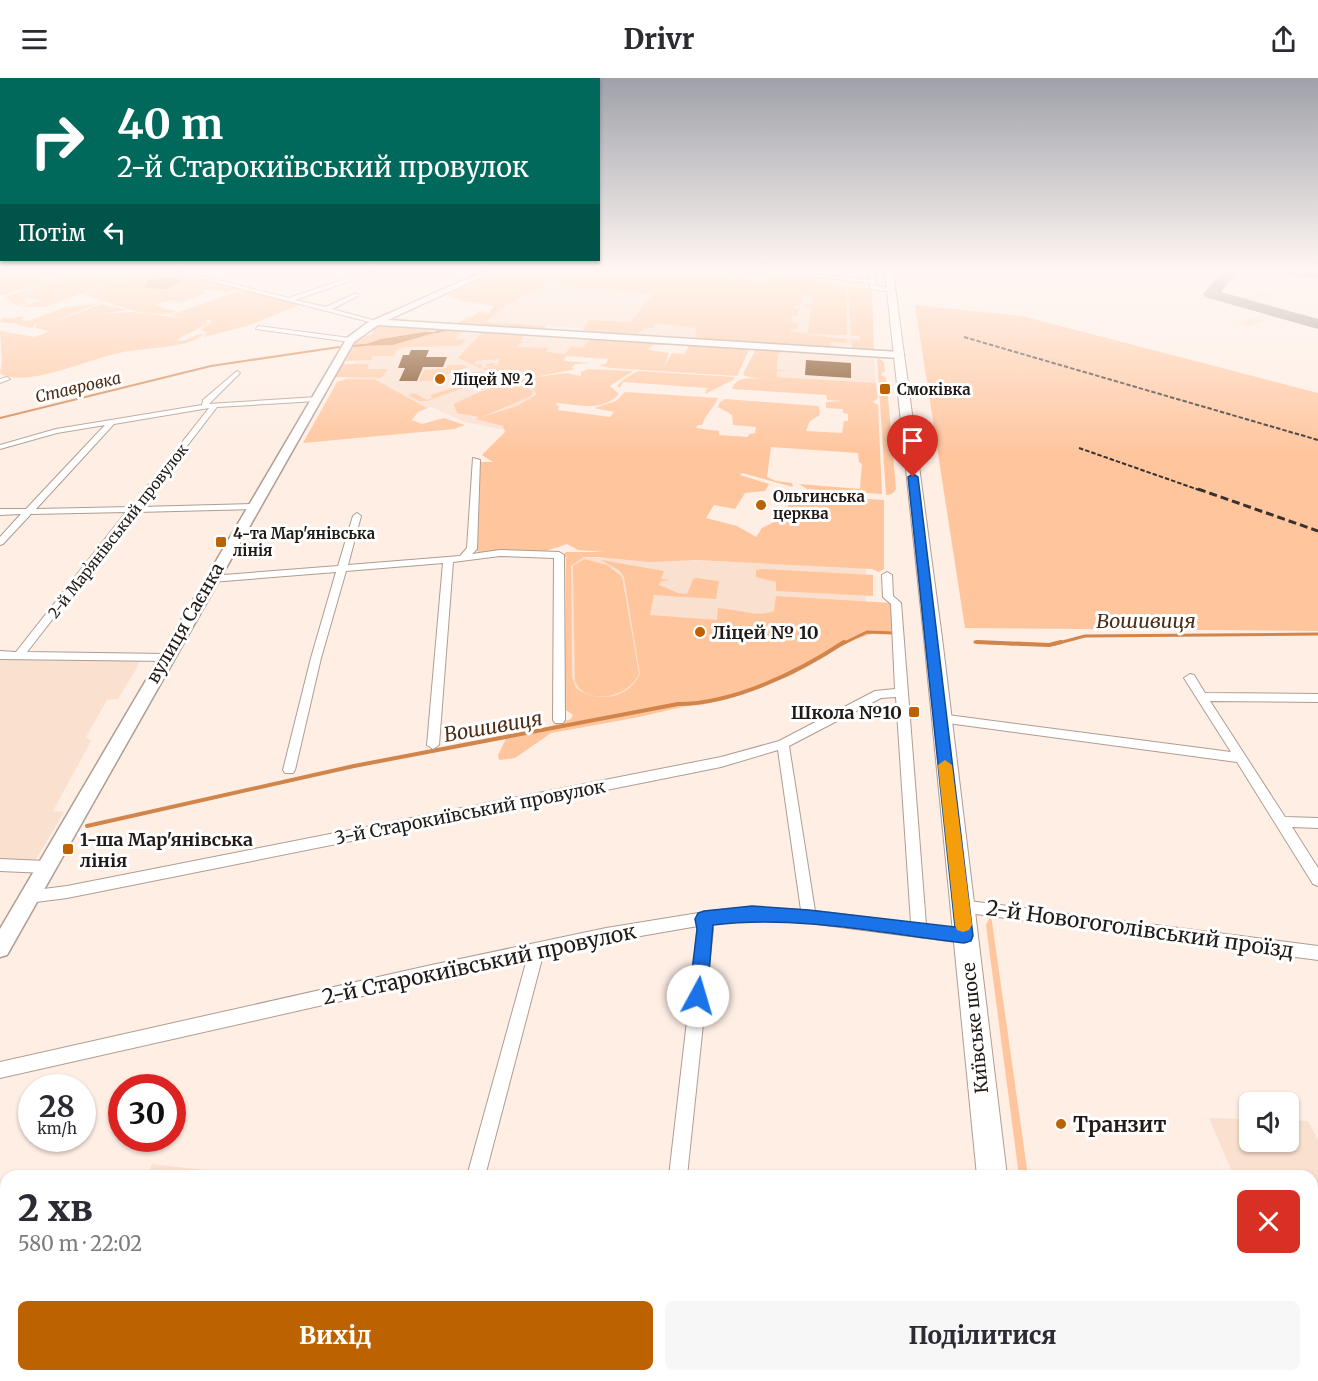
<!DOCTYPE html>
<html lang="uk">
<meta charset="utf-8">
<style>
body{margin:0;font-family:Merriweather,serif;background:#f7f7f7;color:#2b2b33;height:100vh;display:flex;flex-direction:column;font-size:22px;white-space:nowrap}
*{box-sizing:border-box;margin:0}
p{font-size:20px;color:#7c7c81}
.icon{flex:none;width:33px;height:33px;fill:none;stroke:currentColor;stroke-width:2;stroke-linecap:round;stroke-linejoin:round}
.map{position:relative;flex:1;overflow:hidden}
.side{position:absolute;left:0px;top:1092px;width:1318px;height:212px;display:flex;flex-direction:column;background:#fff;border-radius:18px 18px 0 0;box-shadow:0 2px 4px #0004}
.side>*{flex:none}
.top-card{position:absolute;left:0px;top:0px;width:600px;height:183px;box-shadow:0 2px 4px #0004;background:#00695c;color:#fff;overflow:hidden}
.controls{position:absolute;left:1239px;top:1014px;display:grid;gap:12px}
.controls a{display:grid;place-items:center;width:60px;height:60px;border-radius:9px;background:#fff;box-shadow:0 2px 4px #0004;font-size:30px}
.speed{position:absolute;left:18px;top:996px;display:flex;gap:12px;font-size:30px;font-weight:700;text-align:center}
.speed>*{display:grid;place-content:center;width:78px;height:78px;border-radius:50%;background:#fff;box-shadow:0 2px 4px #0004;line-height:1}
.speed small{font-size:15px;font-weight:400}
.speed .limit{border:9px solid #d22;background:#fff;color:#111}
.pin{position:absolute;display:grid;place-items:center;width:51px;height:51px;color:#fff;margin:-62px -26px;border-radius:50% 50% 50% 0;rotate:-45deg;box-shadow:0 0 6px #0007}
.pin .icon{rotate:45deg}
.me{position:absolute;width:66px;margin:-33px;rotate:6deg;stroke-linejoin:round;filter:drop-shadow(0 0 4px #0008)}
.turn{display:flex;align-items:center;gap:21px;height:126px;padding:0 18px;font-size:27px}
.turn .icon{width:78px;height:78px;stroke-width:2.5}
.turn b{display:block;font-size:42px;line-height:51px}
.then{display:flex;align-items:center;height:57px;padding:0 18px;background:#0003;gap:12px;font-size:22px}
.round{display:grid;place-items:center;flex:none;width:63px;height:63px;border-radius:9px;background:#f7f7f7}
.headline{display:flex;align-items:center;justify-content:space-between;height:102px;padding:0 18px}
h1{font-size:36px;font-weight:800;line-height:45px}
.button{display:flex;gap:12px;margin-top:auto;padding:12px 18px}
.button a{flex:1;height:69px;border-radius:9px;background:#bc6201;color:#fff;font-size:24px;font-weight:800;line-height:69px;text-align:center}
.button a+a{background:#f7f7f7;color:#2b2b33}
header{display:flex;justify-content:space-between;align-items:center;height:78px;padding:0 18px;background:#fff;font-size:27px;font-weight:800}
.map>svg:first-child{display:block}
.built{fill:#fae0cf}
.green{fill:#ffc59d;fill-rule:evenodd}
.water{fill:#d2854b}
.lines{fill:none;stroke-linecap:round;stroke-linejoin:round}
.stream-far2{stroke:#d2854b;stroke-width:2}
.stream-far1{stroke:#d2854b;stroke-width:3}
.stream{stroke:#d2854b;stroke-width:4}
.taxiway{fill:#9c9088;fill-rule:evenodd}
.building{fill:#763f0f}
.street-casing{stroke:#af9d91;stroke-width:2}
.secondary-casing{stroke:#af9d91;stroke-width:3}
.primary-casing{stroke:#af9d91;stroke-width:2}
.street{fill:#fff;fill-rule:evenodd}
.secondary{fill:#fff;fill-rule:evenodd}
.primary{fill:#fff;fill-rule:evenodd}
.rail-far1{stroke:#39312d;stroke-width:2;stroke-dasharray:4.5 2;stroke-linecap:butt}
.rail{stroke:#39312d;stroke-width:3;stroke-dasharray:8 4;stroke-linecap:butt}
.route{fill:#1a73e8;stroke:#114b97;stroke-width:1.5}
.slow{fill:#f59e0b}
.poi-dot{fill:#bc6201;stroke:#fff;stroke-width:2}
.labels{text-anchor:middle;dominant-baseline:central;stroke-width:6;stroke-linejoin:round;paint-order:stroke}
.far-poi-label{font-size:15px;font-weight:bold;fill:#211a16;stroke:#fff;text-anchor:start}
.far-street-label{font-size:15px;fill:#211a16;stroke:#fff}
.far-water-label{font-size:16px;font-style:italic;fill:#4e2e16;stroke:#fff}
.street-label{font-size:18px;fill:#211a16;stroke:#fff}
.poi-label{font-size:18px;font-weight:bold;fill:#211a16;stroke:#fff;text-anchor:start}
.water-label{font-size:20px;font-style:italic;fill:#4e2e16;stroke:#fff}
.near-street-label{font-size:21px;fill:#211a16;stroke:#fff}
.near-poi-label{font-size:21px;font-weight:bold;fill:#211a16;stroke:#fff;text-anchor:start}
</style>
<header><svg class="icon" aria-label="menu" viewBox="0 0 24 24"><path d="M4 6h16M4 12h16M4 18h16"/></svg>Drivr<svg class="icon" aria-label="share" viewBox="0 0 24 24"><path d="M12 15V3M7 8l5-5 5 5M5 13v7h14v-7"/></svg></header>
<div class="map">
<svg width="1318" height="1303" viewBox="0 0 1318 1303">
<rect width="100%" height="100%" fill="#feeee4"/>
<g class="built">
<path d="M 496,194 L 775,194 L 864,204 L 862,269 L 844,267 L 844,270 L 649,257 L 647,258 L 585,254 L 580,250 L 485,244 L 504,228 L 447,217 Z"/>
<path d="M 1223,194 L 1237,194 L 1217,216 L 1236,223 L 1262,214 L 1272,217 L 1247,226 L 1318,245 L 1318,248 L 1275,238 L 1247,249 L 1236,245 L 1265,236 L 1213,220 L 1210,223 L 1199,221 Z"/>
<path d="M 460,252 L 504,255 L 519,296 L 533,300 L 544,324 L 506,351 L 501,351 L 465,344 L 431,329 L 418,334 L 345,303 L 362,271 L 382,270 Z"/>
<path d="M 524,256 L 541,257 L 647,263 L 564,276 L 523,280 L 515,262 Z"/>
<path d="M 784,273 L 874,280 L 876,305 L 776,299 L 778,276 Z"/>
<path d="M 566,479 L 641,480 L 866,490 L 866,541 L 769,582 L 566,632 Z"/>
<path d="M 0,581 L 137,582 L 139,586 L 118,621 L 107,622 L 86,659 L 91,663 L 53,733 L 64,734 L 35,783 L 0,783 Z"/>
<path d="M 1209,1040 L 1249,1041 L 1250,1064 L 1288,1064 L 1289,1042 L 1308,1043 L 1318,1062 L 1318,1204 L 1313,1202 L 1312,1098 L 1234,1098 Z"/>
<path d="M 152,1086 L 247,1097 L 360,1094 L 360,1098 L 147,1098 Z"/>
<path d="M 1313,1291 L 1318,1292 L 1318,1303 L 1237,1303 L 1235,1298 L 1312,1298 Z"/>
<path d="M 27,1298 L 292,1298 L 290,1303 L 24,1303 Z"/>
<path d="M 528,1298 L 705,1298 L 754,1303 L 527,1303 Z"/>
</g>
<g class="green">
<path d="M 0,194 L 60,194 L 60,195 L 44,201 L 49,203 L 3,217 L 0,216 Z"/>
<path d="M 77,194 L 108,194 L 102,197 L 140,194 L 45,229 L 20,229 L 41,222 L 26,220 L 24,223 L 30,224 L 18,228 L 5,219 Z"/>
<path d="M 142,194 L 175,194 L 238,210 C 223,218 215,208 200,213 L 206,215 L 181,224 L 173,222 L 156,226 L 164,231 L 177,233 C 153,244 110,225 84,216 Z"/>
<path d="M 496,194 L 734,194 L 733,199 L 713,199 L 770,204 L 772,197 L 776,197 L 813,199 L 846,210 L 847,257 L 799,256 L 847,261 L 846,265 L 831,264 L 831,269 L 839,271 L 695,262 L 696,250 L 656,245 L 653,250 L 645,250 L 635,258 L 586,254 L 583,252 L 588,242 L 630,244 L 653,216 L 547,207 L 506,227 L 486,244 L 546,248 L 542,253 L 425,244 L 455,246 L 479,235 L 476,233 L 489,235 L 494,228 L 462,223 L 447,217 ZM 802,217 L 813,218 L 812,226 L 804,226 L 804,229 L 811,229 L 808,255 L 791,254 L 791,251 L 797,251 L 798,245 L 791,244 L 792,237 L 798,238 L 799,231 L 794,231 L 794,228 L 801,228 Z"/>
<path d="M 850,209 L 872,211 L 874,274 L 852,271 L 851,261 L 860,262 L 860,258 L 851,258 L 848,210 Z"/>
<path d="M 243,212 L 302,226 L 250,247 L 204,259 L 206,254 L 200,252 L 210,245 L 211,242 L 207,242 L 207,246 L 176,262 C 186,266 194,255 204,256 C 191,270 143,270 124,274 C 96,278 24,312 0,295 L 2,283 L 0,253 L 35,259 L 49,253 L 35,250 L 38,244 L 32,250 L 17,247 L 20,246 L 0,244 L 2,240 C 11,241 17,238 25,239 L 21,242 L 28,243 L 66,229 L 97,226 L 42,248 L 102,226 L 128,232 L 101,236 L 131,234 L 184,240 L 170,237 Z"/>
<path d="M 915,227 L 1022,238 L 1318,315 L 1318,553 L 965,550 Z"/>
<path d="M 380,246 L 480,252 L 462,254 L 456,261 L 466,262 L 460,268 L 405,269 L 397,272 L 394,278 L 373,278 L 371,282 L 345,283 L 359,259 L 371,257 L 374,253 L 366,253 ZM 433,253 L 438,254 L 393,267 L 360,268 L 381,261 Z"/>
<path d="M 484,252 L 541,257 L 524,256 L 521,264 L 536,265 L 519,265 L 517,269 L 549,270 L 546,274 L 564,276 L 572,268 L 582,270 L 590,262 L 567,259 L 669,265 L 670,267 L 654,267 L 649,270 L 650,272 L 669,275 L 664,289 L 672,275 L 684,276 L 691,265 L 747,270 L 749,272 L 737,298 L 611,290 L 598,287 L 606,286 L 608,281 L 566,278 L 564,283 L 591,285 L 575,286 L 572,289 L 574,291 L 571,292 L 530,300 L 566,295 L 581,298 L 581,294 L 588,291 L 633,293 L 610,308 L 619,316 C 603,334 578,327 557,325 L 556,327 L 559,328 L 558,332 L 610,339 L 614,334 L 594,330 L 616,323 L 625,314 L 718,320 C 713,332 706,335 702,347 L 698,347 L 696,350 L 719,353 L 719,357 L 748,359 L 749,356 L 755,355 L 756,349 L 733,347 L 732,337 L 718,329 L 720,324 L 725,321 L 819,328 L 820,337 L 810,343 L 806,353 L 842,355 L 844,343 L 848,343 L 848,336 L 843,335 L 843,331 L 826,330 L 826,324 L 843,323 L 827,322 L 826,317 L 732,311 C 736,298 750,300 762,301 L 745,298 L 743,296 L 756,271 L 784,273 L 778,276 L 777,292 L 795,293 L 777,293 L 777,299 L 876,305 L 878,320 L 873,324 L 878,327 L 882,416 L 807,411 L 799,406 L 860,411 L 862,386 L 859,384 L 858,375 L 771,369 L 767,399 L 776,403 L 792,405 L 793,409 L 742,395 L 740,397 L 769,406 L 765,413 L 745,415 L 735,431 L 714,427 L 706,440 L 737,448 L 756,459 L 762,450 L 780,441 L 787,432 L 790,418 L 826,418 L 884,422 L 884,491 L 879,494 L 872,491 L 696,482 L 649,484 L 598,479 L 584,479 L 571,488 L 572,599 L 576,610 C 597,626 629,621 640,596 L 624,499 L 620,493 L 601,482 L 664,493 L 661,501 L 671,502 L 661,503 L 659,507 L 678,515 L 687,516 L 693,501 L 696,500 L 719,503 L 716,521 L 654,517 L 650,537 L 717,542 L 718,530 C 737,531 756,540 774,533 L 776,518 L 891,525 L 893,556 L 878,554 L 856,561 L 811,584 L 794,596 L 736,618 L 702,627 L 686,628 L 639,639 L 551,655 L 515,680 L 499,682 L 498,677 L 508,657 L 548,649 L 571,641 L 573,637 L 566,632 L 565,619 L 566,479 L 562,478 L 566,474 L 605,474 L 578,472 L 567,466 L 543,474 L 481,475 L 475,472 L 479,430 L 480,384 L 493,384 L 482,377 L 505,354 L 503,348 L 476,341 L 479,339 L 457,335 L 454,326 C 476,315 510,298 533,313 L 531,318 L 480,340 L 517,328 L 536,317 L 535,313 L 527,307 L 529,301 L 525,307 L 511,304 L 528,300 L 501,300 L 482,291 L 492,288 L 487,288 L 486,286 L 495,285 L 493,288 L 499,286 L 499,281 L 475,283 L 476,287 L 481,286 L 482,289 L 480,290 L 458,280 Z"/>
<path d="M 877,279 L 884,284 L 885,294 L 882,294 L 882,298 L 886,299 L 886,309 L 883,309 L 882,311 L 887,313 L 888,319 L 896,411 L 892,416 L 886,417 Z"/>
<path d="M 342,286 L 369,286 L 367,291 L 388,291 L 381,300 L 335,299 Z"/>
<path d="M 448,287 L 463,287 L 467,289 L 430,303 L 419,303 L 424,292 L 446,290 Z"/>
<path d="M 638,293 L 733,299 L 735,301 L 705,316 L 707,310 L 623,304 L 620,310 L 617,308 L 624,301 Z"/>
<path d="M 474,294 L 483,294 L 492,299 L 428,323 L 419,323 L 408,317 L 414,315 L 427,322 L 433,320 L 430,317 L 477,303 L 465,297 Z"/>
<path d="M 346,301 L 374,301 L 427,330 L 418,334 L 412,342 L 422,346 L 444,340 L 465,347 L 454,351 L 303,365 L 337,304 Z"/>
<path d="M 584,481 L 607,487 L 622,499 L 639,596 C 628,619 589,629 575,604 L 573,488 Z"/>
<path d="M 763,491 L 873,497 L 873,518 L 776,513 L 776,504 L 756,499 L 756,492 Z"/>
<path d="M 991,837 L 1028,1098 L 1019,1098 L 986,847 Z"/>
</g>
<g class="water">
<path d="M 164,200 L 176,200 L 183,203 L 167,211 L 144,210 L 148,202 Z"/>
<path d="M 424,254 L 438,254 L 393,267 L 360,268 L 381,261 Z"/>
</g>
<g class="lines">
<g class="stream-far2">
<path d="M 436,254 L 447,252"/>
<path d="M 352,268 L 364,267"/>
<path d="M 0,340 L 211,288 L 339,269"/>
</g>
<g class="stream-far1">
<path d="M 975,564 L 1014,566"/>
<path d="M 842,566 L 867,554 L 893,555"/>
<path d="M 1055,566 L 1085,558 L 1318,556"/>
</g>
<g class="stream">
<path d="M 977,564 L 1049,567 L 1061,564"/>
<path d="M 87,748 L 354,688 L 678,626 C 733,626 799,594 844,564"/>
</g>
<g class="taxiway">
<path d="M 1222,194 L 1237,194 L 1221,214 L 1318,241 L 1318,251 L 1205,219 L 1203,216 Z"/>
<path d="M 1287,194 L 1318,194 L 1318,200 L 1294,198 Z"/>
</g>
</g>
<g class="building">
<path d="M 411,272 L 429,272 L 426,279 L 447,279 L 443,289 L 423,289 L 417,303 L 399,303 L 405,290 L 398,290 L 403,277 L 409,277 Z"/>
<path d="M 806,282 L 851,285 L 851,300 L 805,297 Z"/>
</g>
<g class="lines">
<g class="street-casing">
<g id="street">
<path d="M 176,194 L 186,194 L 289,220 L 366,194 L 375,194 L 295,222 L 326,229 L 354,216 L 358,216 L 358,218 L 332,231 L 380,244 L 377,246 Z"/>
<path d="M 778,194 L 797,194 L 870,202 L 869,194 L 875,194 L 876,208 L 894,211 C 889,214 875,213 870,210 L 870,205 Z"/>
<path d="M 258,248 L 350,260 L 353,262 L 350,264 L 256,251 Z"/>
<path d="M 237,293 L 240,295 L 209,326 L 317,319 L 321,321 L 317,323 L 217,329 L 140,429 L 253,426 L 257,429 L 256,431 L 136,434 L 27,574 L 166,576 L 170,577 L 171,580 L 170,583 L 0,581 L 0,573 L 16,574 L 126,434 L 31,436 L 3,466 L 0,467 L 0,459 L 21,436 L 0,437 L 0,431 L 26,431 L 105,347 L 57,355 L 0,371 L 0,367 L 56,351 L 202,327 L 203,322 ZM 209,330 L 131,429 L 36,431 L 114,346 Z"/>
<path d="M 7,299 L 10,301 L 0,305 L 0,301 Z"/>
<path d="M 473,380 L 480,382 L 477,471 L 472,476 L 500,472 L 559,474 L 564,477 L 565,642 L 563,645 L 555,645 L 553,642 L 554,480 L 500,478 L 453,484 L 439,667 L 433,671 L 427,667 L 443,485 L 346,493 L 321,580 L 295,692 L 293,695 L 285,695 L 283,692 L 311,580 L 336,494 L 211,504 L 206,501 L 211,498 L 338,488 L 353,438 L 357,435 L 361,438 L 348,487 L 460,478 L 467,470 Z"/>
<path d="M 887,494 L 892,497 L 893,518 L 901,525 L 926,847 L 964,851 L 969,853 L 971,858 L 969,863 L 964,865 L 809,845 L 751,841 L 712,845 L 713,851 L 687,1098 L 669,1098 L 698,848 L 606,864 L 543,877 L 485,1098 L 467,1098 L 527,881 L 0,1000 L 0,984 L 427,888 L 606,850 L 711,833 L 751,829 L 801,832 L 778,672 L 721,689 L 67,820 L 28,825 L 23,823 L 21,819 L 23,815 L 28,813 L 67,808 L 721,679 L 779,663 L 875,613 L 895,611 L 891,526 L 883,519 L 882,497 ZM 896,619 L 911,845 L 815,833 L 789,668 L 881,620 Z"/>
<path d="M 1190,596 L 1194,597 L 1205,615 L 1318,616 L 1318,624 L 1210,623 L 1285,739 L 1318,740 L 1318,750 L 1292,749 L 1318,790 L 1318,808 L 1313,806 L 1237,684 L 940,644 L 934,640 L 940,636 L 1231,674 L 1184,600 Z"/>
<path d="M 0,781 L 46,783 L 51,785 L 53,789 L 51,793 L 46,795 L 0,793 Z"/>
<path d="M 961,822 L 1318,868 L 1318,882 L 961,834 L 956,832 L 954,828 L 956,824 Z"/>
<path d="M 414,1298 L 436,1298 L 435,1303 L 413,1303 Z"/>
</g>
</g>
<g class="secondary-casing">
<path id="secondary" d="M 482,194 L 492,194 L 388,242 L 899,274 L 904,277 L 899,280 L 378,247 L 354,264 L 7,877 L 0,879 L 0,851 L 347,260 L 367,245 Z"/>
</g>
<g class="primary-casing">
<g id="primary">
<path d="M 885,194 L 893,194 L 942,560 L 1007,1098 L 977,1098 L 924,560 Z"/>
<rect x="998" y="1298" width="34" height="5"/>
</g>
</g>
<use href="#street" class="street"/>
<use href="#secondary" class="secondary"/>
<use href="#primary" class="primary"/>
<g class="rail-far1">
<path d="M 964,259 L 1318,362"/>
<path d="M 1079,370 L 1202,413"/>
</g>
<path class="rail" d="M 1198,411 L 1318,453"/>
</g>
<linearGradient id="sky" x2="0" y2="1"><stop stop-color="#9fa1a9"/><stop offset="0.51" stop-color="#fff7f3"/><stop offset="1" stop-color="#fff7f3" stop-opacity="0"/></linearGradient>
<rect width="1318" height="377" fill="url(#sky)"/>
<path class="route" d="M 913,396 L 918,399 L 973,858 L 971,863 L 964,865 C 882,855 796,837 713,847 L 707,918 L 704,924 L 698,927 L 692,924 L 689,918 L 697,851 L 695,841 L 698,835 L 704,833 L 752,828 L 809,832 L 955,849 L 908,399 Z"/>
<path class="slow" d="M 945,682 L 952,687 L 972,847 L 969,852 L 963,854 L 957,852 L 955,847 L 938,687 Z"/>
<g class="poi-dot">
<circle cx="440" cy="301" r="6"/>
<rect x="879" y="305" width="12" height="12" rx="3"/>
<circle cx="761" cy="427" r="6"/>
<rect x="215" y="458" width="12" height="12" rx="3"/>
<circle cx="700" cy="554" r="6"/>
<rect x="908" y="628" width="12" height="12" rx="3"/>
<rect x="62" y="765" width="12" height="12" rx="3"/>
<circle cx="1061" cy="1046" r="6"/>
</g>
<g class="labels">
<g class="far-poi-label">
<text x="452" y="301">Ліцей № 2</text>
<text x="897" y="311">Смоківка</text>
<text x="773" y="418">Ольгинська<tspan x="773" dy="17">церква</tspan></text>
<text x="233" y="455">4-та Мар'янівська<tspan x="233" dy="17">лінія</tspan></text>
</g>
<g class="far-street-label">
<text transform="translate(118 453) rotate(-52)">2-й Марʼянівський провулок</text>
</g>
<g class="far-water-label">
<text transform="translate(78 309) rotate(-13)">Ставровка</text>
</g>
<g class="street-label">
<text transform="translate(185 545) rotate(-60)">вулиця Саєнка</text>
<text transform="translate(470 734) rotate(-11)">3-й Старокиївський провулок</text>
<text transform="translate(975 950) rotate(-96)">Київське шосе</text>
</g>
<g class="poi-label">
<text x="712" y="554">Ліцей № 10</text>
<text x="902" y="634" text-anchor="end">Школа №10</text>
<text x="80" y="761">1-ша Мар'янівська<tspan x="80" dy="21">лінія</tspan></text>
</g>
<g class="water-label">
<text x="1146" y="542">Вошивиця</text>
<text transform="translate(493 648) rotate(-10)">Вошивиця</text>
</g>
<g class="near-street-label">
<text transform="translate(1140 851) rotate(8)">2-й Новогоголівський проїзд</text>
<text transform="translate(479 886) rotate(-12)">2-й Старокиївський провулок</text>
</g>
<g class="near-poi-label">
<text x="1073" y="1046">Транзит</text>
</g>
</g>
</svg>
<div class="controls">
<a><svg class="icon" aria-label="sound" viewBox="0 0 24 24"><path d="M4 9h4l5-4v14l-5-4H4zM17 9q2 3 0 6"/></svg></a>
</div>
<div class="speed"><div>28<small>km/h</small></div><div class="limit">30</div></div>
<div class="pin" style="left:913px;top:399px;background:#d93025"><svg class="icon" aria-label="arrive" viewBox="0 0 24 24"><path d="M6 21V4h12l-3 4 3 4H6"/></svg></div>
<svg class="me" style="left:698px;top:918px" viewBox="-20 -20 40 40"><circle r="19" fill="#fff"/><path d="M0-13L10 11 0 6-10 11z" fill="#1a73e8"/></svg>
<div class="top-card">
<div class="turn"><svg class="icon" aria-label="right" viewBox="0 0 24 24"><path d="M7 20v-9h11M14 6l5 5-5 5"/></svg><div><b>40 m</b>2-й Старокиївський провулок</div></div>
<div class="then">Потім<svg class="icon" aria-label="left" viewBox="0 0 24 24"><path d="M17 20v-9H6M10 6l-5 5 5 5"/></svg></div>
</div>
<section class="side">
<div class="headline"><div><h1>2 хв</h1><p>580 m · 22:02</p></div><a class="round" style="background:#d93025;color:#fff"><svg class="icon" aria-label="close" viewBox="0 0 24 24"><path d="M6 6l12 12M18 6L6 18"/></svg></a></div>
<div class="button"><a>Вихід</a><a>Поділитися</a></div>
</section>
</div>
